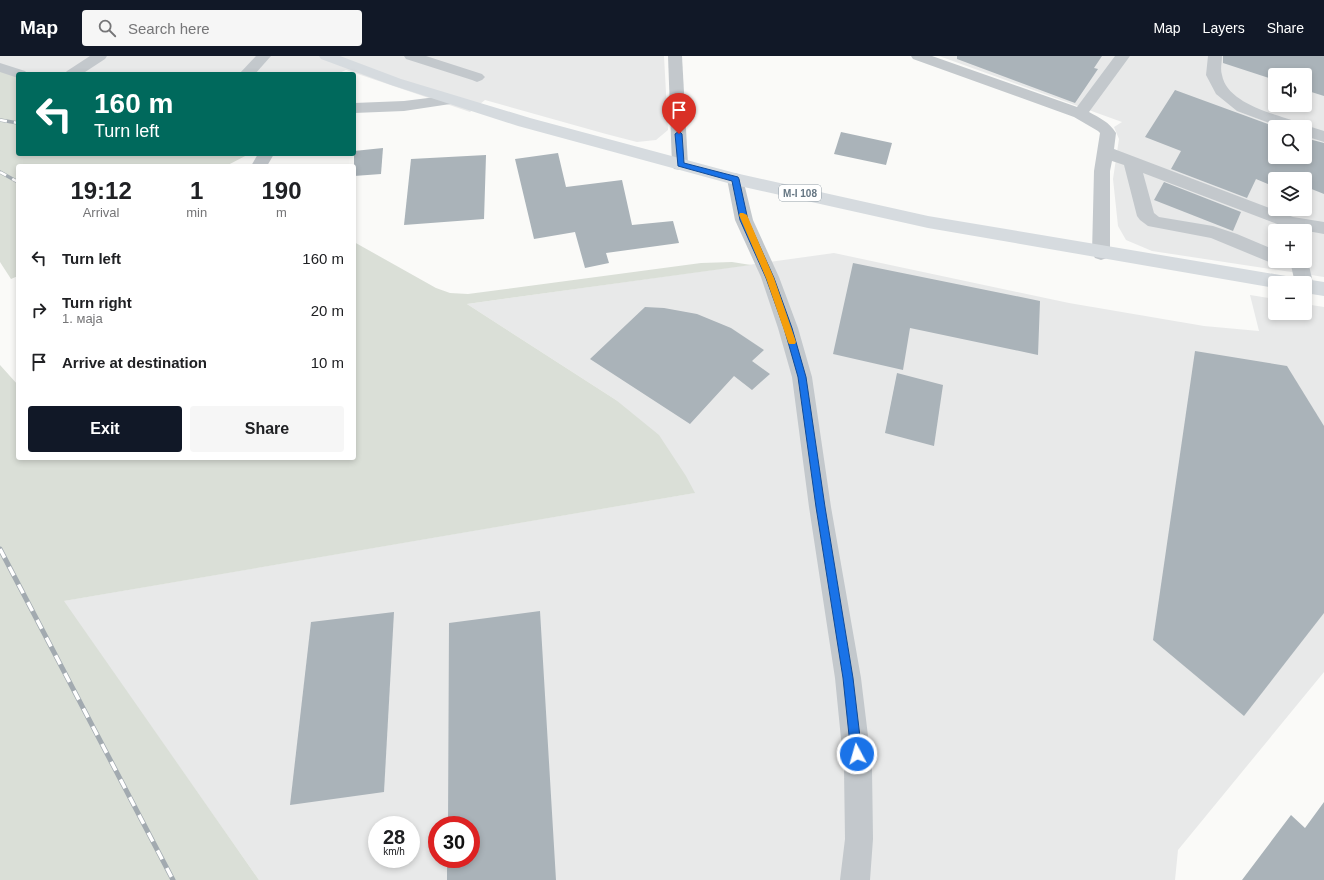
<!DOCTYPE html>
<meta charset="utf-8">
<style>
body{margin:0;font-family:Helvetica,sans-serif;background:#f6f6f6;color:#202124;height:100vh;display:flex;flex-direction:column;font-size:15px;white-space:nowrap}
*{box-sizing:border-box;margin:0}
p{font-size:13px;color:#757577}
.icon{flex:none;width:22px;height:22px;fill:none;stroke:currentColor;stroke-width:2;stroke-linecap:round;stroke-linejoin:round}
.map{position:relative;flex:1;overflow:hidden}
.sheet{position:absolute;left:16px;top:108px;width:340px;height:296px;display:flex;flex-direction:column;background:#fff;border-radius:4px;box-shadow:0 2px 6px #0003}
.sheet>*{flex:none}
.top-card{position:absolute;left:16px;top:16px;width:340px;height:84px;border-radius:4px;box-shadow:0 2px 6px #0003;background:#00695c;color:#fff;overflow:hidden}
.fabs{position:absolute;left:1268px;top:12px;display:grid;gap:8px}
.fabs a{display:grid;place-items:center;width:44px;height:44px;border-radius:4px;background:#fff;box-shadow:0 2px 6px #0003;font-size:20px}
.speed{position:absolute;left:368px;top:760px;display:flex;gap:8px;font-size:20px;font-weight:700;text-align:center}
.speed>*{display:grid;place-content:center;width:52px;height:52px;border-radius:50%;background:#fff;box-shadow:0 2px 6px #0003;line-height:1}
.speed small{font-size:10px;font-weight:400}
.speed .limit{border:6px solid #d22;background:#fff;color:#111}
.pin{position:absolute;display:grid;place-items:center;width:34px;height:34px;color:#fff;margin:-41px -17px;border-radius:50% 50% 50% 0;rotate:-45deg;box-shadow:0 0 4px #0007}
.pin .icon{rotate:45deg}
.me{position:absolute;width:44px;margin:-22px;rotate:354deg;stroke-linejoin:round;filter:drop-shadow(0 0 3px #0008)}
.turn{display:flex;align-items:center;gap:14px;height:84px;padding:0 12px;font-size:18px}
.turn .icon{width:52px;height:52px;stroke-width:2.5}
.turn b{display:block;font-size:28px;line-height:34px}
.eta{display:flex;justify-content:space-evenly;align-items:center;height:68px;text-align:center}
.eta b{font-size:24px;font-weight:800;line-height:28px}
.primary-button{display:flex;gap:8px;margin-top:auto;padding:8px 12px}
.primary-button a{flex:1;height:46px;border-radius:4px;background:#111827;color:#fff;font-size:16px;font-weight:800;line-height:46px;text-align:center}
.primary-button a+a{background:#f6f6f6;color:#202124}
ul{padding:0;list-style:none}
li{display:flex;align-items:center;gap:12px;height:52px;padding:0 12px}
li div{flex:1}
li b{display:block;font-size:15px}
li em{font-style:normal}
header{display:flex;align-items:center;gap:24px;box-sizing:border-box;height:56px;padding:0 20px;background:#111827;color:#fff}
header strong{font-size:19px}
nav{display:flex;gap:22px;margin-inline-start:auto;font-size:14px}
.search{width:280px;height:36px;background:#f6f6f6;display:flex;align-items:center;gap:10px;box-sizing:border-box;padding:0 14px;border-radius:4px;color:#757577;font-size:15px}
.map>svg:first-child{display:block}
.built{fill:#e8e9e9;fill-rule:evenodd}
.green{fill:#dadfd7}
.building{fill:#aab3b9}
.lines{fill:none;stroke-linecap:round;stroke-linejoin:round}
.minor{fill:#c3c8cc;fill-rule:evenodd}
.major{fill:#d6dbdf;fill-rule:evenodd}
.rail-far1-casing{stroke:#a2aab0;stroke-width:3.5}
.rail-casing{stroke:#a2aab0;stroke-width:5}
.rail-far1{stroke:#fff;stroke-width:2.5;stroke-dasharray:7;stroke-linecap:butt}
.rail{stroke:#fff;stroke-width:3.5;stroke-dasharray:10;stroke-linecap:butt}
.route{fill:#1a73e8;stroke:#114b97}
.slow{fill:#f59e0b}
.labels{text-anchor:middle;dominant-baseline:central;stroke-width:4;stroke-linejoin:round;paint-order:stroke}
.shield{fill:#fff;stroke:#939fa8;stroke-width:1}
.shield-label{font-size:10px;font-weight:bold;fill:#657683}
</style>
<header>
<strong>Map</strong>
<div class="search"><svg class="icon" aria-label="search" viewBox="0 0 24 24"><circle cx="10" cy="10" r="6"/><path d="M15 15l6 6"/></svg>Search here</div>
<nav><a>Map</a><a>Layers</a><a>Share</a></nav>
</header>
<div class="map">
<svg width="1324" height="824" viewBox="0 0 1324 824">
<rect width="100%" height="100%" fill="#fafaf8"/>
<g class="built">
<path d="M 0,0 L 664,0 L 668,74 L 656,84 L 637,86 L 606,78 L 485,44 L 470,56 L 346,14 L 337,18 L 28,18 L 0,12 Z"/>
<path d="M 939,0 L 1324,0 L 1324,221 L 1152,195 L 1126,184 L 1118,170 L 1113,123 L 1119,83 L 1114,71 L 1122,66 ZM 1275,19 L 1305,19 L 1305,49 L 1275,49 ZM 1275,71 L 1305,71 L 1305,101 L 1275,101 ZM 1275,123 L 1305,123 L 1305,153 L 1275,153 ZM 1275,175 L 1305,175 L 1305,205 L 1275,205 Z"/>
<path d="M 834,197 L 1069,247 L 1204,270 L 1259,275 L 1250,239 L 1275,243 L 1275,257 L 1305,257 L 1305,248 L 1324,251 L 1324,616 L 1178,794 L 1175,824 L 259,824 L 63,545 L 694,437 L 616,344 L 467,248 ZM 377,769 L 411,769 L 411,803 L 377,803 ZM 437,769 L 471,769 L 471,803 L 437,803 Z"/>
</g>
<g class="green">
<path d="M 0,12 L 28,18 L 18,18 L 18,98 L 249,98 L 226,110 L 18,110 L 18,220 L 11,223 L 0,206 Z"/>
<path d="M 354,186 L 436,232 L 450,237 L 468,238 L 701,207 L 732,206 L 751,209 L 467,248 L 616,344 L 659,379 L 686,420 L 695,437 L 64,545 L 259,824 L 0,824 L 0,309 L 18,329 L 18,402 L 354,402 Z"/>
</g>
<g class="building">
<path d="M 957,0 L 1102,0 L 1094,12 L 1098,13 L 1075,47 L 957,3 Z"/>
<path d="M 1223,0 L 1324,0 L 1324,40 L 1305,34 L 1305,19 L 1275,19 L 1275,24 L 1223,7 Z"/>
<path d="M 1175,34 L 1276,71 L 1275,101 L 1305,101 L 1305,82 L 1324,87 L 1324,138 L 1309,132 L 1305,141 L 1305,123 L 1275,123 L 1275,131 L 1256,123 L 1247,142 L 1171,113 L 1181,95 L 1145,81 Z"/>
<path d="M 841,76 L 892,87 L 886,109 L 834,98 Z"/>
<path d="M 383,92 L 381,118 L 354,120 L 354,95 Z"/>
<path d="M 558,97 L 566,131 L 622,124 L 632,169 L 673,165 L 679,187 L 606,197 L 609,207 L 585,212 L 575,176 L 534,183 L 515,103 Z"/>
<path d="M 486,99 L 484,163 L 404,169 L 411,103 Z"/>
<path d="M 1164,126 L 1241,156 L 1233,175 L 1154,144 Z"/>
<path d="M 853,207 L 1040,245 L 1038,299 L 910,272 L 903,314 L 833,298 Z"/>
<path d="M 645,251 L 664,252 L 697,258 L 731,272 L 764,294 L 752,305 L 770,318 L 752,334 L 734,320 L 690,368 L 590,303 Z"/>
<path d="M 1195,295 L 1287,310 L 1324,370 L 1324,557 L 1244,660 L 1153,584 Z"/>
<path d="M 897,317 L 943,329 L 934,390 L 885,377 Z"/>
<path d="M 540,555 L 556,824 L 447,824 L 447,803 L 471,803 L 471,769 L 448,769 L 449,567 Z"/>
<path d="M 394,556 L 384,736 L 290,749 L 311,566 Z"/>
<path d="M 1324,746 L 1324,824 L 1242,824 L 1291,759 L 1305,772 Z"/>
</g>
<g class="lines">
<g class="minor">
<path d="M 90,0 L 107,0 L 105,3 L 82,18 L 64,18 L 67,15 Z"/>
<path d="M 256,0 L 271,0 L 255,18 L 239,18 Z"/>
<path d="M 404,0 L 426,0 L 482,18 L 485,21 L 482,24 L 477,26 L 472,24 L 406,3 Z"/>
<path d="M 668,0 L 682,0 L 688,109 L 686,113 L 680,114 L 674,113 L 672,109 Z"/>
<path d="M 911,0 L 932,0 L 1077,51 L 1115,0 L 1130,0 L 1089,56 C 1100,62 1109,66 1116,77 L 1114,93 L 1293,161 L 1324,166 L 1324,178 L 1285,171 L 1143,117 L 1154,157 L 1159,161 L 1213,170 L 1237,178 L 1275,194 L 1275,205 L 1282,205 L 1275,208 L 1269,206 L 1211,182 L 1148,170 L 1140,164 L 1137,160 L 1124,109 L 1112,105 L 1110,115 L 1110,197 L 1107,202 L 1101,204 L 1095,202 L 1092,197 L 1094,115 L 1100,77 L 1098,75 L 1074,61 L 913,3 Z"/>
<path d="M 1208,0 L 1222,0 C 1222,6 1220,13 1222,19 C 1227,48 1277,59 1301,67 L 1302,70 L 1305,69 L 1324,75 L 1324,86 L 1305,80 L 1305,71 L 1280,71 L 1237,55 L 1216,38 L 1206,19 Z"/>
<path d="M 0,7 L 25,15 L 28,18 L 18,18 L 18,22 L 0,16 Z"/>
<path d="M 452,39 L 457,41 L 460,44 L 457,47 L 404,55 L 354,57 L 354,47 L 404,45 Z"/>
<path d="M 258,98 L 274,98 L 267,110 L 251,110 Z"/>
<path d="M 735,117 L 741,119 L 743,123 L 753,164 L 779,221 L 798,272 L 812,321 L 831,451 L 861,622 L 872,713 L 873,783 L 870,824 L 840,824 L 845,783 L 844,713 L 835,622 L 809,451 L 792,321 L 778,272 L 761,221 L 735,164 L 727,123 L 729,119 Z"/>
<path d="M 1305,200 L 1308,205 L 1313,227 L 1311,232 L 1305,234 L 1305,227 L 1295,227 L 1290,205 L 1305,205 Z"/>
</g>
<g class="major">
<path d="M 319,0 L 340,0 L 401,23 L 530,62 L 735,117 L 928,160 L 1286,220 L 1293,222 L 1295,227 L 1275,227 L 1275,232 L 928,172 L 735,129 L 518,70 L 391,29 L 321,3 Z"/>
<path d="M 1305,223 L 1324,226 L 1324,240 L 1305,237 L 1305,227 L 1297,227 L 1298,225 Z"/>
</g>
<g class="rail-far1-casing">
<g id="rail-far1">
<path d="M 0,64 L 18,67"/>
<path d="M 0,116 L 18,126"/>
</g>
</g>
<g class="rail-casing">
<path id="rail" d="M 0,493 L 173,824"/>
</g>
<use href="#rail-far1" class="rail-far1"/>
<use href="#rail" class="rail"/>
</g>
<path class="route" d="M 679,75 L 682,78 L 684,107 L 738,121 L 739,123 L 748,164 L 774,222 L 792,272 L 806,321 L 825,451 L 853,622 L 862,698 L 861,702 L 857,704 L 853,702 L 851,698 L 843,622 L 816,451 L 798,321 L 784,272 L 766,222 L 740,164 L 732,125 L 678,110 L 675,78 Z"/>
<path class="slow" d="M 740,157 L 743,157 L 747,159 L 774,222 L 796,286 L 795,288 L 789,288 L 788,286 L 766,222 L 739,159 Z"/>
<g class="labels">
<rect class="shield" x="779" y="129" width="42" height="16" rx="3"/>
<g class="shield-label">
<text x="800" y="137">M-I 108</text>
</g>
</g>
</svg>
<div class="fabs">
<a><svg class="icon" aria-label="sound" viewBox="0 0 24 24"><path d="M4 9h4l5-4v14l-5-4H4zM17 9q2 3 0 6"/></svg></a>
<a><svg class="icon" aria-label="search" viewBox="0 0 24 24"><circle cx="10" cy="10" r="6"/><path d="M15 15l6 6"/></svg></a>
<a><svg class="icon" aria-label="layers" viewBox="0 0 24 24"><path d="M12 4l9 5-9 5-9-5zM3 14l9 5 9-5"/></svg></a>
<a>+</a>
<a>−</a>
</div>
<div class="speed"><div>28<small>km/h</small></div><div class="limit">30</div></div>
<div class="pin" style="left:679px;top:78px;background:#d93025"><svg class="icon" aria-label="arrive" viewBox="0 0 24 24"><path d="M6 21V4h12l-3 4 3 4H6"/></svg></div>
<svg class="me" style="left:857px;top:698px" viewBox="-20 -20 40 40"><circle r="17" fill="#1a73e8" stroke="#fff" stroke-width="3"/><path d="M0-11L8 9 0 5-8 9z" fill="#fff"/></svg>
<div class="top-card">
<div class="turn"><svg class="icon" aria-label="left" viewBox="0 0 24 24"><path d="M17 20v-9H6M10 6l-5 5 5 5"/></svg><div><b>160 m</b>Turn left</div></div>
</div>
<section class="sheet">
<div class="eta">
<div><b>19:12</b><p>Arrival</p></div>
<div><b>1</b><p>min</p></div>
<div><b>190</b><p>m</p></div>
</div>
<ul>
<li><svg class="icon" aria-label="left" viewBox="0 0 24 24"><path d="M17 20v-9H6M10 6l-5 5 5 5"/></svg><div><b>Turn left</b></div><em>160 m</em></li>
<li><svg class="icon" aria-label="right" viewBox="0 0 24 24"><path d="M7 20v-9h11M14 6l5 5-5 5"/></svg><div><b>Turn right</b><p>1. маја</p></div><em>20 m</em></li>
<li><svg class="icon" aria-label="arrive" viewBox="0 0 24 24"><path d="M6 21V4h12l-3 4 3 4H6"/></svg><div><b>Arrive at destination</b></div><em>10 m</em></li>
</ul>
<div class="primary-button"><a>Exit</a><a>Share</a></div>
</section>
</div>
